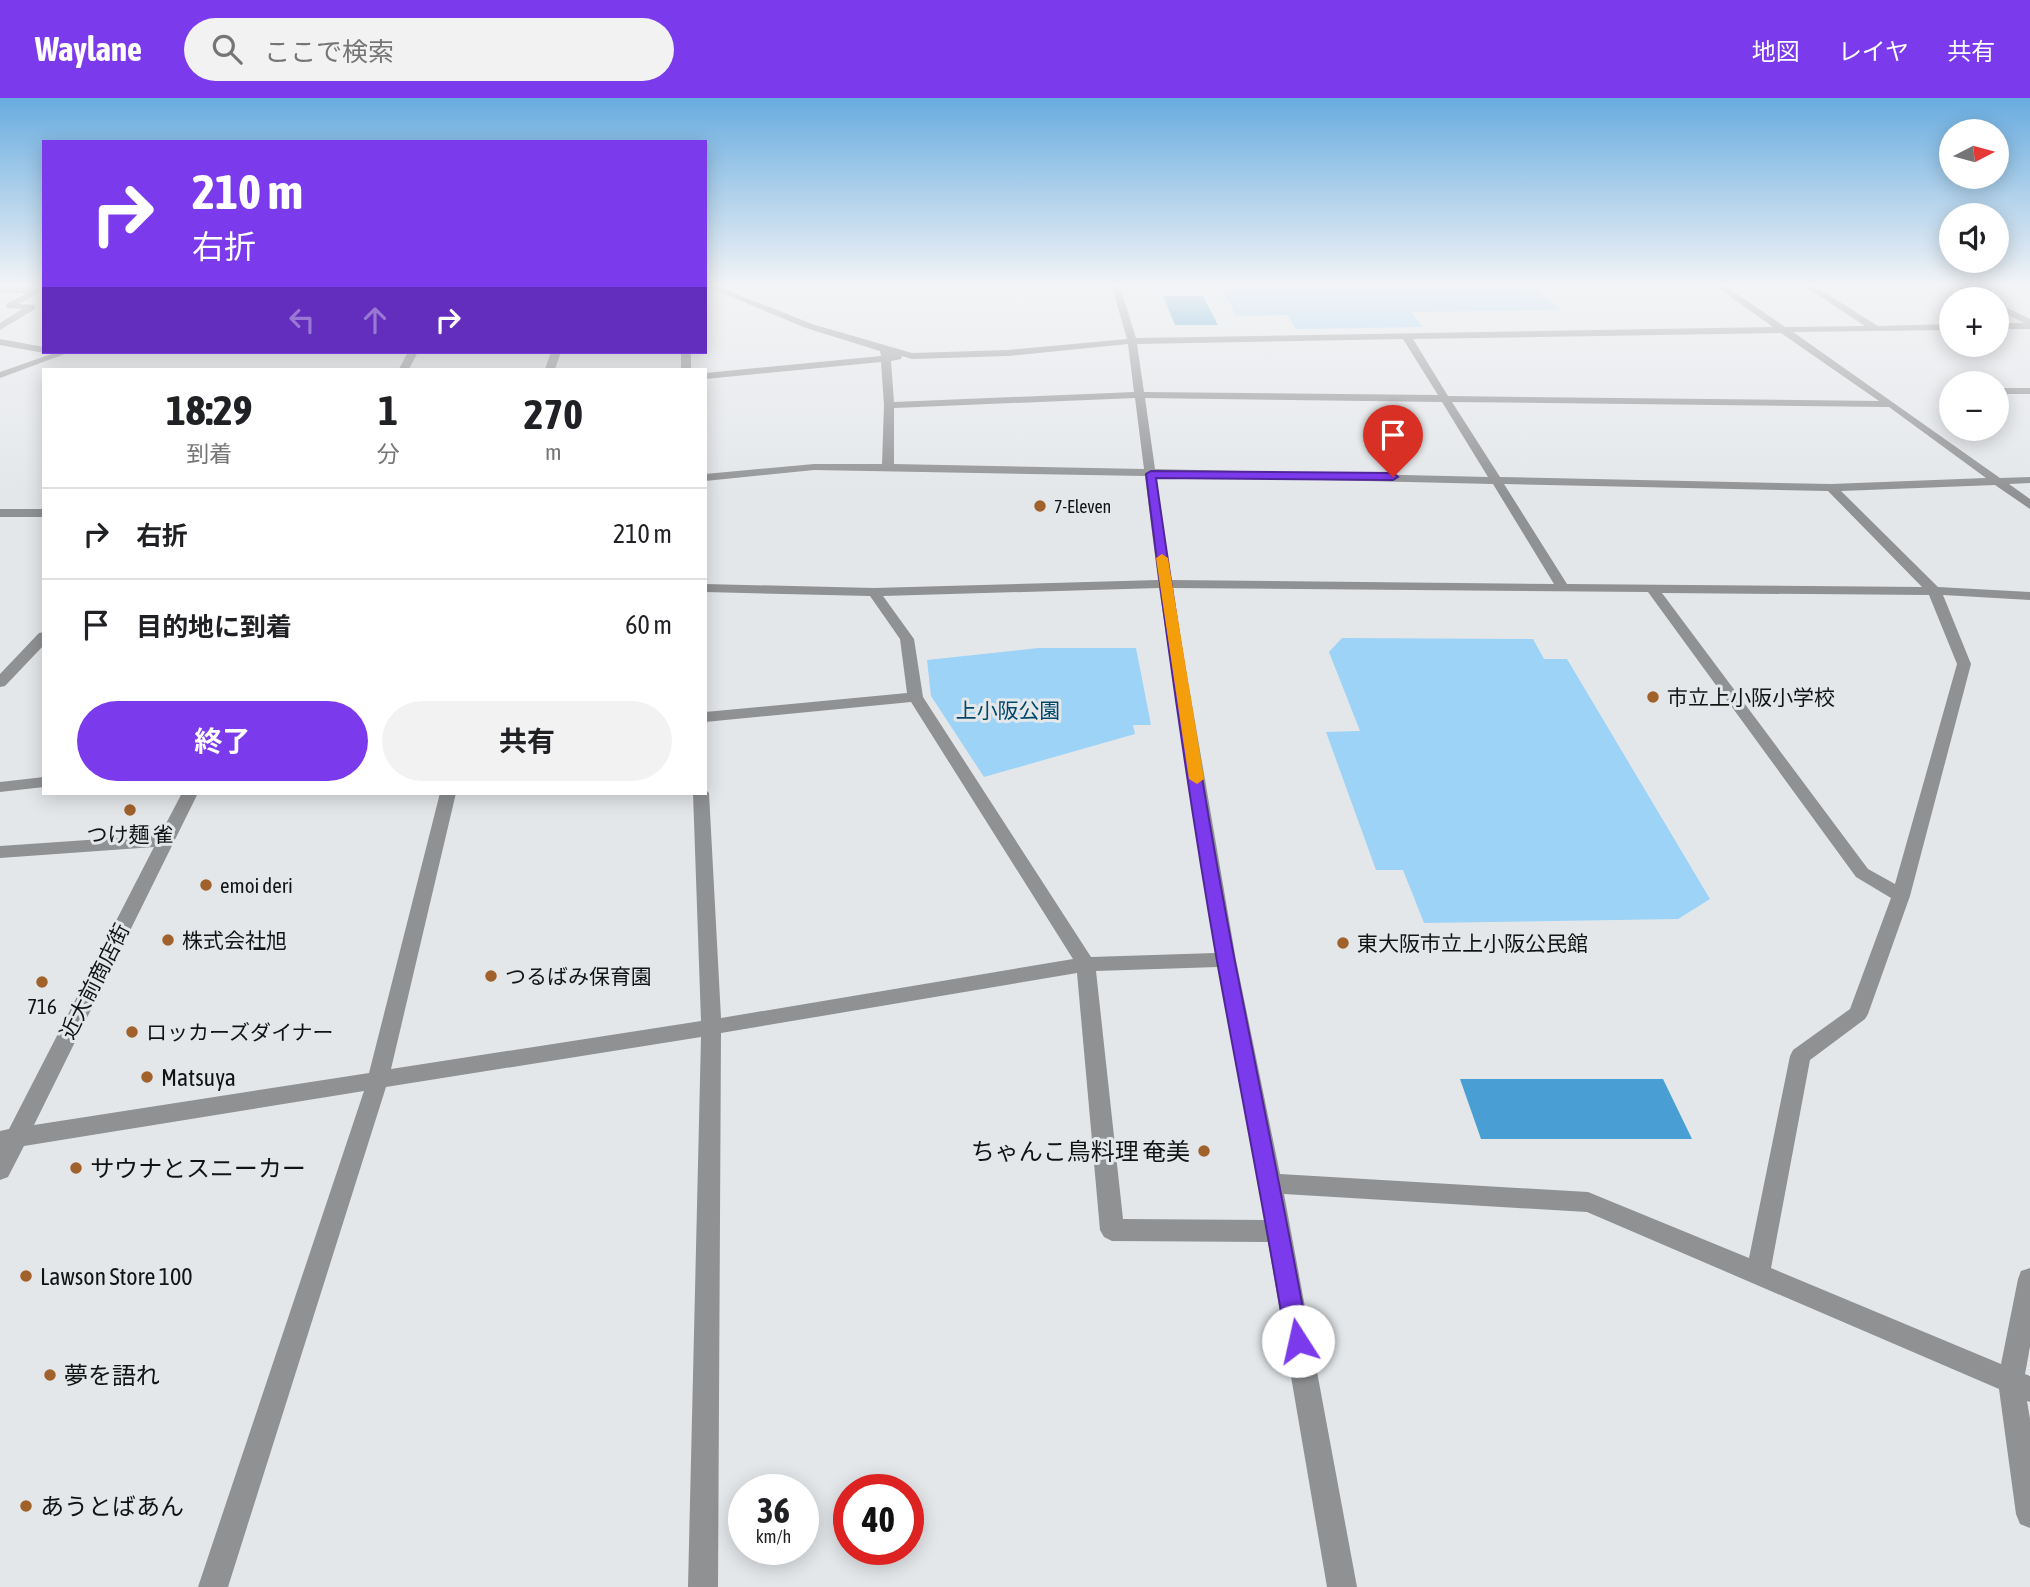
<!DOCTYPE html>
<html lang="ja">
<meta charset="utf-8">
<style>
body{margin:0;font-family:"Asap Condensed","Noto Sans JP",sans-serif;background:#f2f2f2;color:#202124;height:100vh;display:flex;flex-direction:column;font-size:26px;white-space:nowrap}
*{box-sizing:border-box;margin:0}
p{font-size:23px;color:#757577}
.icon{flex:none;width:38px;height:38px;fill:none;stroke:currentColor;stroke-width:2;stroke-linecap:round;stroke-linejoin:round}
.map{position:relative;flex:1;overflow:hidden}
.drawer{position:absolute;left:42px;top:270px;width:665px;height:427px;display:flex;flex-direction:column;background:#fff;border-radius:0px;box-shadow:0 4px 18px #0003}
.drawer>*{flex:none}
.hud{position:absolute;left:42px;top:42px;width:665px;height:214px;border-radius:0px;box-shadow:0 4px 18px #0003;background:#7c3aed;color:#fff;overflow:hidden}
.needle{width:46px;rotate:84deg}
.buttons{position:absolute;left:1939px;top:21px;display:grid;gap:14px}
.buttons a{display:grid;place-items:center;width:70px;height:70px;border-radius:50%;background:#fff;box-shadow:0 4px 18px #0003;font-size:35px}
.speed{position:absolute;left:728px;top:1376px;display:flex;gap:14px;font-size:35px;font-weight:700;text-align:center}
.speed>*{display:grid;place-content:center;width:91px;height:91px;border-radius:50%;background:#fff;box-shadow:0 4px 18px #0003;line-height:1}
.speed small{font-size:18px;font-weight:400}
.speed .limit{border:10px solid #d22;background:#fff;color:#111}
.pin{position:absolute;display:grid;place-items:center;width:60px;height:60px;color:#fff;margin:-72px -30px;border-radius:50% 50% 50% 0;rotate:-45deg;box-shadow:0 0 7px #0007}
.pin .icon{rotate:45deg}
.me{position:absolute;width:77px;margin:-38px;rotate:350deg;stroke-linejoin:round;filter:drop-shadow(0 0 5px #0008)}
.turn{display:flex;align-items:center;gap:24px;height:147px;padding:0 35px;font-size:32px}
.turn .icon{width:91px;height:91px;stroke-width:2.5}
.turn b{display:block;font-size:49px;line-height:60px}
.lanes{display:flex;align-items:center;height:66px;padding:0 35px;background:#0003;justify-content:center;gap:35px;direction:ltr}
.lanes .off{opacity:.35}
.eta{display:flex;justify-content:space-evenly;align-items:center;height:119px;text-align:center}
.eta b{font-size:42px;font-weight:700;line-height:49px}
.action{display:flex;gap:14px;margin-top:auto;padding:14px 35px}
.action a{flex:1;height:80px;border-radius:42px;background:#7c3aed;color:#fff;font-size:28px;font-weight:700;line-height:80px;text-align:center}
.action a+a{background:#f2f2f2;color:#202124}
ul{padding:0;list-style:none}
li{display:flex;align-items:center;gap:21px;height:91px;padding:0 35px;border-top:2px solid #e0e0e0}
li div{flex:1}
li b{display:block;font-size:26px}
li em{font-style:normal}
header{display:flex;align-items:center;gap:42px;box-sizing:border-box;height:98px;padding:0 35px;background:#7c3aed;color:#fff}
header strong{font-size:33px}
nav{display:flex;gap:38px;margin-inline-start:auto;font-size:24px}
.search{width:490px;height:63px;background:#f2f2f2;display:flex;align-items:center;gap:18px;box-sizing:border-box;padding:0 24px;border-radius:38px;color:#757577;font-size:26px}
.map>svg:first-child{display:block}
.green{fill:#9dd3f6}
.water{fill:#499fd3}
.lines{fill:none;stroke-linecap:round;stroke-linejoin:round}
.minor{fill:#909192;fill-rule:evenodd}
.route{fill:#7c3aed;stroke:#51269a;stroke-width:2}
.slow{fill:#f59e0b}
.poi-dot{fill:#a1612b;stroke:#e4e7ea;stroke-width:2.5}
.labels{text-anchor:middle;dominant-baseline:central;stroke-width:6;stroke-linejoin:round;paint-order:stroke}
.far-poi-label{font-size:18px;fill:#121414;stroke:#e4e7ea;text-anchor:start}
.poi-label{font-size:21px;fill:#121414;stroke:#e4e7ea;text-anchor:start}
.park-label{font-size:21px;fill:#00486a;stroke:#e4e7ea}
.street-label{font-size:21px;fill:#121414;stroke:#e4e7ea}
.near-poi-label{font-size:24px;fill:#121414;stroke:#e4e7ea;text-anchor:start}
</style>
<header>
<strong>Waylane</strong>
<div class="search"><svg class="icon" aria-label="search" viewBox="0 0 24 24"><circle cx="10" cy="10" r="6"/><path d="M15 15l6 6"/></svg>ここで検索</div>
<nav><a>地図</a><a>レイヤ</a><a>共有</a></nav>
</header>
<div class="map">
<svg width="2030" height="1489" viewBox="0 0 2030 1489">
<rect width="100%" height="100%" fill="#e4e7ea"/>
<g class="green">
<path d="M 1148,189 L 1535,189 L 1560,212 L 1411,214 L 1423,229 L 1296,231 L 1287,217 L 1236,218 L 1223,192 L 1149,193 Z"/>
<path d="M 1342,540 L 1533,541 L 1544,561 L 1567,561 L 1710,801 L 1678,821 L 1424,825 L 1403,772 L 1376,772 L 1326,634 L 1360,633 L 1329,554 Z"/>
<path d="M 1038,550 L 1136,550 L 1151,627 L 1133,627 L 1135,636 L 984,679 L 931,598 L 927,562 Z"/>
</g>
<g class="water">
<path d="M 1163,198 L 1203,198 L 1218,227 L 1175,227 Z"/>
<path d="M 1460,981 L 1663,981 L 1692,1041 L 1481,1041 Z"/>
</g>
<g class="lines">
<g class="minor">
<path d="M 0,189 L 44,189 L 44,192 L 19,206 L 35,207 L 35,211 L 0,232 L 0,225 L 22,211 L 6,210 L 6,206 L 27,195 L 0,195 Z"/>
<path d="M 707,189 L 719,189 L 812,226 L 912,255 L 1008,252 L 1127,241 L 1112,189 L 1120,189 L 1136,240 L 1773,229 L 1717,189 L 1727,189 L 1785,229 L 1865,228 L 1806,189 L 1816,189 L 1878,228 L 1951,226 L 1951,232 L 1793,234 L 2000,380 L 2030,379 L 2030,385 L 2009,386 L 2030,401 L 2030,411 L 1995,387 L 1841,393 L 1938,489 L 2030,494 L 2030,502 L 1943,497 L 1971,566 L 1910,798 L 1868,916 L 1865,921 L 1810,962 L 1771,1170 L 2001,1266 L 2018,1181 L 2021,1173 L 2030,1170 L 2030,1249 L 2025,1276 L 2030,1278 L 2030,1304 L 2027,1303 L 2030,1321 L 2030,1430 L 2020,1426 L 2016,1416 L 1999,1291 L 1587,1114 L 1284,1096 L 1357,1489 L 1327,1489 L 1268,1144 L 1112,1143 L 1104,1139 L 1100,1132 L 1077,875 L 721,935 L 718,1489 L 688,1489 L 701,939 L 386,989 L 228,1489 L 198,1489 L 364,993 L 24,1048 L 8,1079 L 0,1082 L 0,1033 L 9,1031 L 154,749 L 0,760 L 0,748 L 160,737 L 182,695 L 198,695 L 34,1027 L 369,975 L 440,695 L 456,695 L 391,971 L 701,923 L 693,695 L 705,695 L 705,691 L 709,695 L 721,920 L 1073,861 L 911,604 L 705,624 L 705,614 L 907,595 L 900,541 L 870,498 L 705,494 L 705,486 L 874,490 L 1158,482 L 1145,378 L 814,372 L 705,383 L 705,376 L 814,366 L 882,366 L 884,307 L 881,264 L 705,281 L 705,275 L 881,258 L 880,253 L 806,230 ZM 1781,235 L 1879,303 L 1448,298 L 1413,241 ZM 1403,241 L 1438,297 L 1144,294 L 1137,246 ZM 1128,246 L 1134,294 L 894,304 L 891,263 L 901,261 L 902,258 L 912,261 L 1008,258 ZM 1135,300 L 1144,371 L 894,366 L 894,310 ZM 1145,300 L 1442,304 L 1488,379 L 1155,371 ZM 1452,304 L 1889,309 L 1986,380 L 1831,386 L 1500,379 ZM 1156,378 L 1493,386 L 1554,486 L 1171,482 ZM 1504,386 L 1828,393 L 1922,489 L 1567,486 ZM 1159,490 L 1215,855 L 1091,859 L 923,599 L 914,541 L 883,498 ZM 1172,490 L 1648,494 L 1856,779 L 1891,800 L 1850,911 L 1793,952 L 1790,958 L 1749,1160 L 1588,1094 L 1280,1076 L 1236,862 ZM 1662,495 L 1929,497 L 1957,566 L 1895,786 L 1868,771 ZM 1218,869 L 1265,1122 L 1123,1121 L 1096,873 Z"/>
<path d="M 1956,189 L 1967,189 L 1988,201 L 1978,201 Z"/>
<path d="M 1997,205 L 2030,221 L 2030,231 L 1997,231 L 1997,225 L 2024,225 L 1997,211 Z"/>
<path d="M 0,241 L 44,249 L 44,254 L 48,254 L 44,255 L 0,247 Z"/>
<path d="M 57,254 L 70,254 L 0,280 L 0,274 Z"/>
<path d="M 408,254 L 418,254 L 409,271 L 399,271 Z"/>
<path d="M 551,254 L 561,254 L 555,271 L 545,271 Z"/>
<rect x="681" y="254" width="10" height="17"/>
<rect x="1997" y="290" width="33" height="6"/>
<rect x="0" y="411" width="44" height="8"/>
<path d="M 44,534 L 44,547 L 5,588 L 0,589 L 0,576 L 39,535 Z"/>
<path d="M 44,679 L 44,689 L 0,694 L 0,684 Z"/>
</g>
</g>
<linearGradient id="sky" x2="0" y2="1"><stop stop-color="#68ace0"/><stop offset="0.47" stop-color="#f3f4f6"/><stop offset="1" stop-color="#f3f4f6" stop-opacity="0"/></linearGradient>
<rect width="2030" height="398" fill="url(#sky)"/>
<path class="route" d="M 1151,373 L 1393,375 L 1398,379 L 1393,382 L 1156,380 C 1179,541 1204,704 1235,864 C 1260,991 1286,1116 1309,1243 L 1306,1251 L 1298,1254 L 1289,1251 L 1286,1243 C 1265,1116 1240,990 1217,863 C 1189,702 1166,539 1146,376 Z"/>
<path class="slow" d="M 1162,456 L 1168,460 L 1204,681 L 1197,686 L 1189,681 L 1156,460 Z"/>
<g class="poi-dot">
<circle cx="1040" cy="408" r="7"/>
<circle cx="1653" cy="599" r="7"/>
<circle cx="130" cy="712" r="7"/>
<circle cx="206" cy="787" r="7"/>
<circle cx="168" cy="842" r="7"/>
<circle cx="1343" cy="845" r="7"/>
<circle cx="491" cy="878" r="7"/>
<circle cx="42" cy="884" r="7"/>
<circle cx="132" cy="934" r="7"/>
<circle cx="147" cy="979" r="7"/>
<circle cx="1204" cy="1053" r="7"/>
<circle cx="76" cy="1070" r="7"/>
<circle cx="26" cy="1178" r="7"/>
<circle cx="50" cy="1277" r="7"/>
<circle cx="26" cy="1408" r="7"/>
</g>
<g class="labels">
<g class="far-poi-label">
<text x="1054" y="408">7-Eleven</text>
</g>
<g class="poi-label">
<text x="1667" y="599">市立上小阪小学校</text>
<text x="130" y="736" text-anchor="middle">つけ麺 雀</text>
<text x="220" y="787">emoi deri</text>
<text x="182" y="842">株式会社旭</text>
<text x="1357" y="845">東大阪市立上小阪公民館</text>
<text x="505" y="878">つるばみ保育園</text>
<text x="42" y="908" text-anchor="middle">716</text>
<text x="146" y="934">ロッカーズダイナー</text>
</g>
<g class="park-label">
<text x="1008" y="612">上小阪公園</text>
</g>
<g class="street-label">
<text transform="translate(94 883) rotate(-63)">近大前商店街</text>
</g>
<g class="near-poi-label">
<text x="161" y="979">Matsuya</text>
<text x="1190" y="1053" text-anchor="end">ちゃんこ鳥料理 奄美</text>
<text x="90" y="1070">サウナとスニーカー</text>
<text x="40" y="1178">Lawson Store 100</text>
<text x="64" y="1277">夢を語れ</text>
<text x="40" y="1408">あうとばあん</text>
</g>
</g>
</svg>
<div class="buttons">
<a><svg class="needle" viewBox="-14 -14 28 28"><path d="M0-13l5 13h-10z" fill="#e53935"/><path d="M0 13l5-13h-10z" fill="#757577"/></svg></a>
<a><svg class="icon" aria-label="sound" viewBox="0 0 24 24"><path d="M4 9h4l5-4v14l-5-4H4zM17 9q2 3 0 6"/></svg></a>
<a>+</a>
<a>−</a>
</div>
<div class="speed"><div>36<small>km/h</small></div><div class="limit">40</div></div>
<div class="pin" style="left:1393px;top:379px;background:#d93025"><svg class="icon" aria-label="arrive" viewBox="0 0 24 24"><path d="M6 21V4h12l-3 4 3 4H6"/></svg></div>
<svg class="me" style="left:1298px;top:1243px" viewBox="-20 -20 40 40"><circle r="19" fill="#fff"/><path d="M0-13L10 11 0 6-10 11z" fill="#7c3aed"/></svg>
<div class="hud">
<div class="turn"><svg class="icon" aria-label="right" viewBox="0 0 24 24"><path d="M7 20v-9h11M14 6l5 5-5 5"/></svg><div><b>210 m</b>右折</div></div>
<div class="lanes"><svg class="icon off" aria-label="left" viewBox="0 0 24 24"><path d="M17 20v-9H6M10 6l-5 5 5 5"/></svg><svg class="icon off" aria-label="ahead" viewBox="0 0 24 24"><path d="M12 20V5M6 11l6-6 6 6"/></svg><svg class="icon" aria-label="right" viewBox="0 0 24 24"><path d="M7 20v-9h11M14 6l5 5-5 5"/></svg></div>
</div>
<section class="drawer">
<div class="eta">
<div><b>18:29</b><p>到着</p></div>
<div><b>1</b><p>分</p></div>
<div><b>270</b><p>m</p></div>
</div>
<ul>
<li><svg class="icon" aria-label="right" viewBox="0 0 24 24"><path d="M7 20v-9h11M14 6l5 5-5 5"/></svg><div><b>右折</b></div><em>210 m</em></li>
<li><svg class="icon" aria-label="arrive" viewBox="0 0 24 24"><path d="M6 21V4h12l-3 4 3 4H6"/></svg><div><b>目的地に到着</b></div><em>60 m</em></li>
</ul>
<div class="action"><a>終了</a><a>共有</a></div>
</section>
</div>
